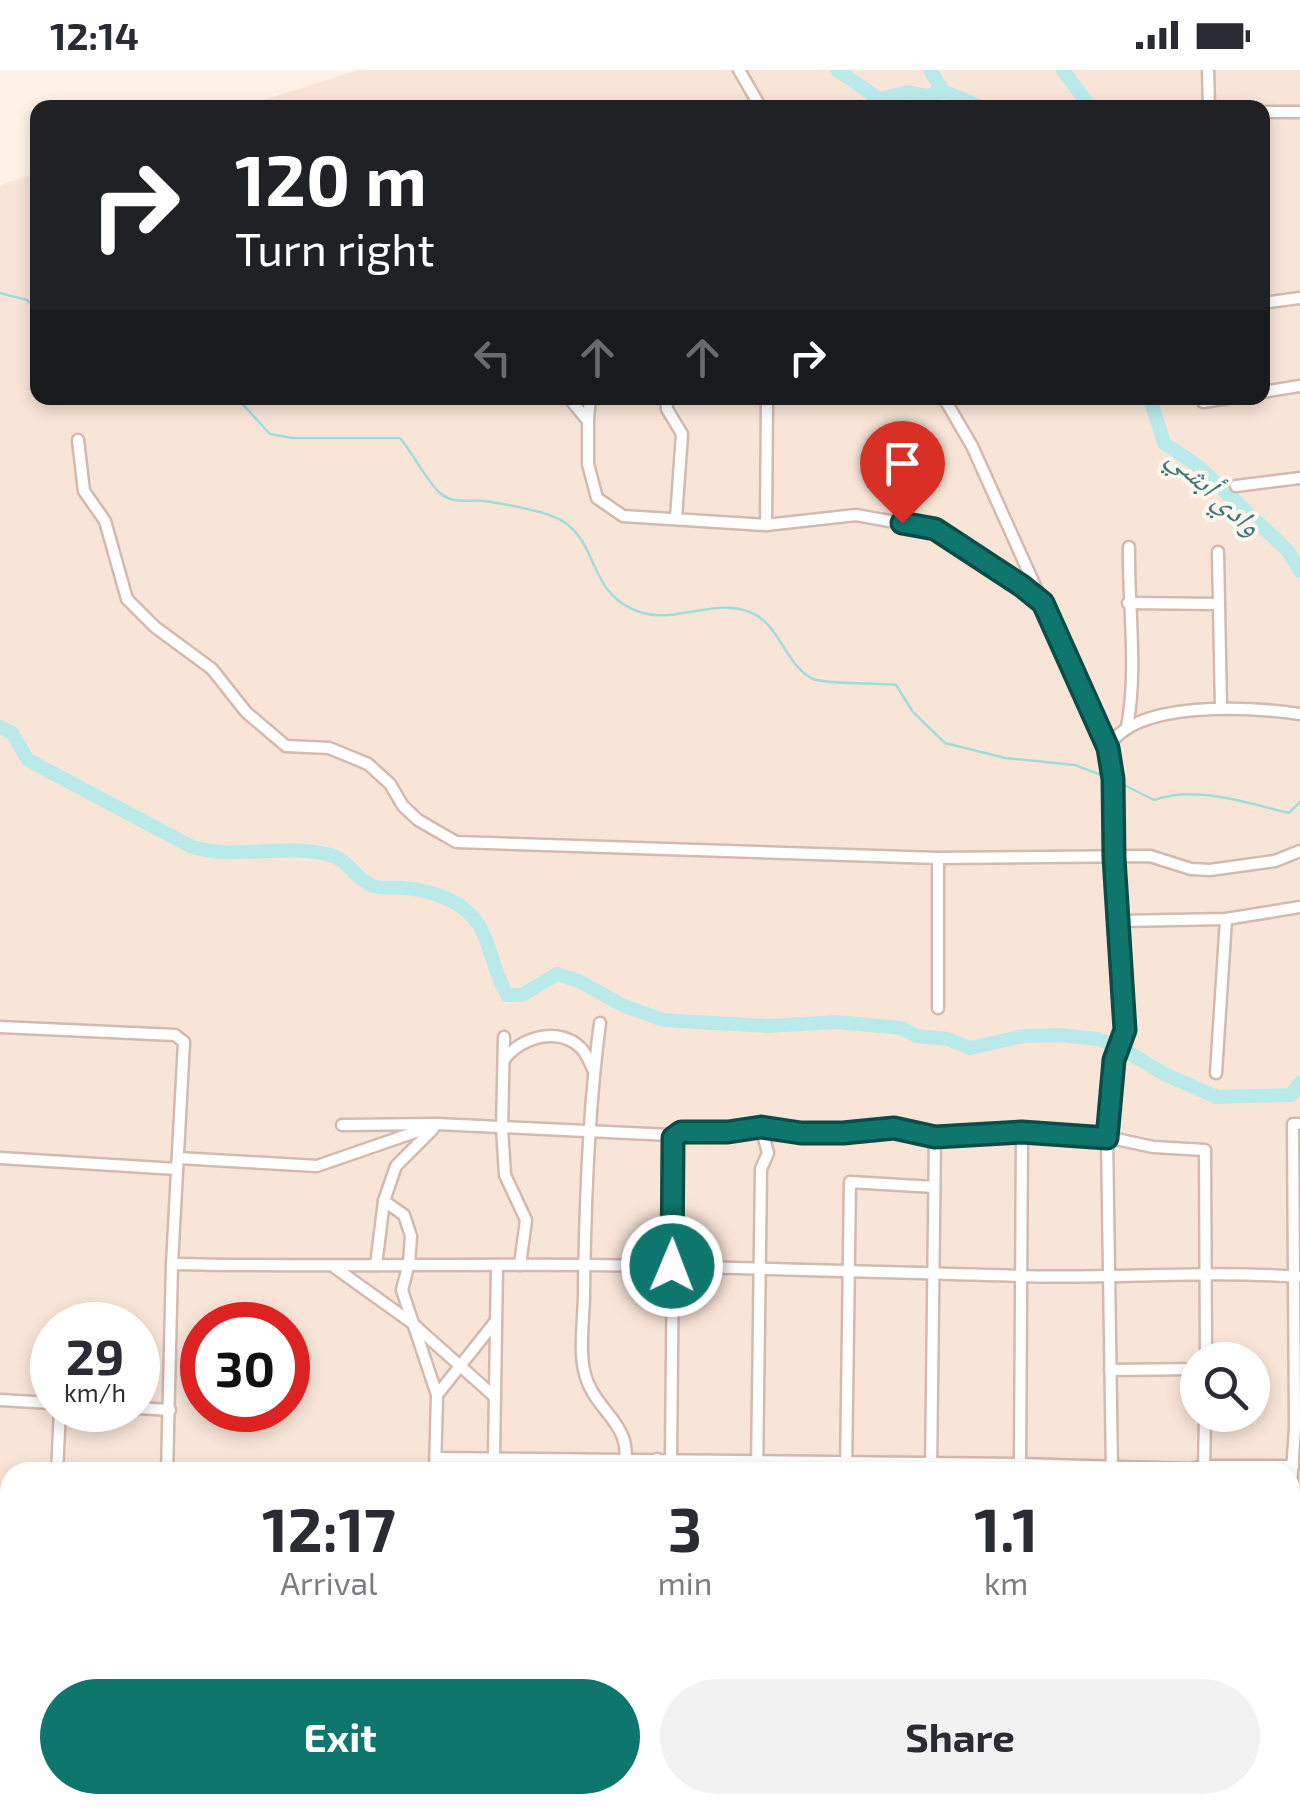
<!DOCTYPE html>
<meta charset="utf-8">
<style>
body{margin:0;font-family:"Exo 2","Noto Naskh Arabic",sans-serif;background:#f2f2f3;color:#2b2b33;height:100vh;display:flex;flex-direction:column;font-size:38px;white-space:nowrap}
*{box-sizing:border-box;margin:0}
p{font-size:32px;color:#7c7c81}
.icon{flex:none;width:55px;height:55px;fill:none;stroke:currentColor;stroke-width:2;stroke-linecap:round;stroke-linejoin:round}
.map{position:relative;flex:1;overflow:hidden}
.sheet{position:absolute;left:0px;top:1392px;width:1300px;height:352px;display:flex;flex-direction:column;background:#fff;border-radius:30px 30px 0 0;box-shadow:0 5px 15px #0003}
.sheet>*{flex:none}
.top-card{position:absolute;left:30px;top:30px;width:1240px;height:305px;border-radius:20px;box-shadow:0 5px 15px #0003;background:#202124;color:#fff;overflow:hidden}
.buttons{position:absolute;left:1180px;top:1272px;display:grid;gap:20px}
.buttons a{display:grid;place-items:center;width:90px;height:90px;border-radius:50%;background:#fff;box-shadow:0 5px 15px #0003;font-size:50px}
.speed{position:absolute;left:30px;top:1232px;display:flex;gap:20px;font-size:50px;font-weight:700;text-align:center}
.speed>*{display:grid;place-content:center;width:130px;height:130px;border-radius:50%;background:#fff;box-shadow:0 5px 15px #0003;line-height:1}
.speed small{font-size:25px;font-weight:400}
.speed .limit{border:15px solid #d22;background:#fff;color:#111}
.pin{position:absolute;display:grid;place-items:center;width:85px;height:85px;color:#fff;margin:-102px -42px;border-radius:50% 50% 50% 0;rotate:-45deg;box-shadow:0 0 10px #0007}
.pin .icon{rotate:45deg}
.me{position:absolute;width:110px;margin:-55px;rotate:1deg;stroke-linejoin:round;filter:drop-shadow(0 0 8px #0008)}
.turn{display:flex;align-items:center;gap:35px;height:210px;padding:0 40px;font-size:45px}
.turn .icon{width:130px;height:130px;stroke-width:2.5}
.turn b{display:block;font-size:70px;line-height:85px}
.lanes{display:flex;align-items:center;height:95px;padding:0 40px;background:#0003;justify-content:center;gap:50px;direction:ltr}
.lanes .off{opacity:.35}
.eta{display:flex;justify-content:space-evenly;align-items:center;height:170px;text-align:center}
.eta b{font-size:60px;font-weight:700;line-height:70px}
.cta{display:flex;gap:20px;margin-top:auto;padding:20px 40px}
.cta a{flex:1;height:115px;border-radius:60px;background:#0f766e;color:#fff;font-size:40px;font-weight:700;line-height:115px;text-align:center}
.cta a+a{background:#f2f2f3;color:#2b2b33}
.status{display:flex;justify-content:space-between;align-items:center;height:70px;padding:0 50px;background:#fff;direction:ltr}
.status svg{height:28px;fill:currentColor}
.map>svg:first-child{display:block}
.residential{fill:#f9e5d8;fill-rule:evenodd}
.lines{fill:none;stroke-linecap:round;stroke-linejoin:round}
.stream{stroke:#9fdddd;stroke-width:2.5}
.river{stroke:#b9eae9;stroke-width:14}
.minor-casing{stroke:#d4b9ae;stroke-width:15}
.minor{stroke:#fff;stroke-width:10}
.route-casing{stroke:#0a4d48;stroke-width:25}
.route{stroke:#0f766e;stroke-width:18}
.labels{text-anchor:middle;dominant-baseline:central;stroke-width:8;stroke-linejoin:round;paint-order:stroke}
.water-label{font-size:30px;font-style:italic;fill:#38797a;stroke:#fff6f0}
</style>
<div class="status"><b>12:14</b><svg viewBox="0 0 49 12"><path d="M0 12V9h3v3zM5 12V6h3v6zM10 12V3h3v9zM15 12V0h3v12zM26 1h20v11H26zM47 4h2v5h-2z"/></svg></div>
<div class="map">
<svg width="1300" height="1744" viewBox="0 0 1300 1744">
<rect width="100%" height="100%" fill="#fef2e7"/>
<path class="residential" d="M 358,0 L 1300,0 L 1300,1744 L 0,1744 L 0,115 L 37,103 L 38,328 L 1262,328 L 1262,38 L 241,37 ZM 52,1255 L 138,1255 L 138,1340 L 52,1340 ZM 202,1255 L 288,1255 L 288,1340 L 202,1340 ZM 1198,1290 L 1252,1290 L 1252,1345 L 1198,1345 ZM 10,1402 L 1290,1402 L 1290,1735 L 10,1735 Z"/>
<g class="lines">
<g class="stream">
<path d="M 0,223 L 27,230 L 38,239"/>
<path d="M 237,328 L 270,364 L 292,368 L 400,368 C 413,383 427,412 440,423 C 454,435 468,429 484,431 C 504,434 548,441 564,452 C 598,475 589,519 632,539 C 671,558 713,526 752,543 C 779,554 786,596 813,609 C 823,614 879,613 896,615 L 913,642 L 945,673 L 1005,688 L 1075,695 L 1109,708"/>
<path d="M 1116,711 L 1154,730 C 1196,715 1247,733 1289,743 L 1300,732"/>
</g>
<g class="river">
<path d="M 837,0 L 879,29 L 908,22 L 928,26 L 943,21 L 982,38"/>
<path d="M 930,0 L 943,21"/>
<path d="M 1063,0 L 1091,38"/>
<path d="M 1150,328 L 1164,373 L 1198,396 L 1288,481 L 1300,501"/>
<path d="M 0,657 L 12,663 L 28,690 L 192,777 C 236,790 285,773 330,785 C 349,790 356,810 373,816 C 381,819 395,817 404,818 C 428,820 458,829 474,848 C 489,866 493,901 507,925 L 522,925 L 557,904 L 579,911 L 622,935 L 663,950 L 768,956 L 836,952 L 901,958 L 916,966 L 948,969 L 970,978 L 1024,966 L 1059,965 L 1098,969 L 1121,978 L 1164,1004 L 1217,1027 L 1291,1025 L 1300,1013"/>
</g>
<g class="minor-casing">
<g id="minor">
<path d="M 739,0 L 761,38"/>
<path d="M 1208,0 L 1209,38"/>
<path d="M 1262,42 L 1300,42"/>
<path d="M 1262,233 L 1300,228"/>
<path d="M 1262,322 L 1300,316"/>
<path d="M 569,328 L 588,351 L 588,394 L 597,428 L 623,446 L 766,455 L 856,445 L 935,459 L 1039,530"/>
<path d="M 666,328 L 667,339 L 682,364 L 676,448"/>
<path d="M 944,328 L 972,376 L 1108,678 L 1113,709 L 1113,788 L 1125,960 L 1114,990 L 1107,1067 L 1112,1402"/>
<path d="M 1203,332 L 1229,328"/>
<path d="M 588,350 L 590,328"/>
<path d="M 78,370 L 84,421 L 105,451 L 127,529 L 155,557 L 212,599 L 246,642 L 286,676 L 329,678 L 368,694 L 390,714 L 403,736 L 418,750 L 456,772 L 938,788 L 1150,786 L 1191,799 L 1210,800 L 1275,791 L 1300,781"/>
<path d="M 1236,416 L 1300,408"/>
<path d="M 766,455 L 767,328"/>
<path d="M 1218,482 L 1221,638"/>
<path d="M 1128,533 L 1219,534"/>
<path d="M 1127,657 C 1138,600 1128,536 1129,477"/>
<path d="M 1108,678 C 1134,629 1252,637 1300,644"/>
<path d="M 1120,851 L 1226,849 L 1300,837"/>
<path d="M 938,938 L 938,788"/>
<path d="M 600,953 C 588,1042 585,1133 584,1223 C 584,1247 579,1277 584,1300 C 593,1344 637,1352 623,1402"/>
<path d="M 0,957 L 175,965 L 184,972 L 172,1194 L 167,1402"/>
<path d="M 504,967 L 502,1058 L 505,1105 L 526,1150 L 520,1195"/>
<path d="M 504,990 C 520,967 559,956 581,978 C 586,983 590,993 593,999"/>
<path d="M 1216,1003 L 1226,849"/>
<path d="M 342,1055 L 437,1054 L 670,1065 L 674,1072 L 671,1389"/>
<path d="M 673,1068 L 681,1062 L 727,1062 L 761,1057 L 801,1063 L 843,1063 L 894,1058 L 935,1067"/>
<path d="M 0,1088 L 177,1099"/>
<path d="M 178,1088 L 317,1096 L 427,1058"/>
<path d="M 384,1131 L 404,1145 L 411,1166 L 409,1193 L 402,1220 L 437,1325 L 435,1402"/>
<path d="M 172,1194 C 311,1197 450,1194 589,1195 C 732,1197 876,1202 1020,1206 C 1113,1209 1207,1200 1300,1207"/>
<path d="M 376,1195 L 384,1131 L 396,1096 L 433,1059"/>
<path d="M 334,1197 L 412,1253 L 495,1327"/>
<path d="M 1110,1300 L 1198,1299"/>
<path d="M 437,1325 L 495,1252"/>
<path d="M 0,1330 L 52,1333"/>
<path d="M 138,1338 L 170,1340"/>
<path d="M 494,1386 L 497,1195"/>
<path d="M 437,1388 L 1020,1394 L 1022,1062"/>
<path d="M 57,1402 L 60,1340"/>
<path d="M 641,1402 L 657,1389"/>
<path d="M 757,1402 L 761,1099 L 768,1083 L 761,1057"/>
<path d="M 846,1402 L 850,1112 L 934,1117"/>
<path d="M 931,1402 L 935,1067 L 1022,1062 L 1107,1067 L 1153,1077 L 1205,1080 L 1206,1290"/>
<path d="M 1020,1402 L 1020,1394 L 1189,1399 L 1204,1396 L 1293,1396"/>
<path d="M 1204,1402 L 1205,1345"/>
<path d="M 1290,1431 L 1295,1358 L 1293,1054 L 1300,1054"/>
<path d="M 0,1505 L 10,1506"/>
<path d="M 0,1587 L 10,1588"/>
<path d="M 1290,1634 L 1300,1640"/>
<path d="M 0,1691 L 10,1699"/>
<path d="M 1290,1715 L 1300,1716"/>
<path d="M 53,1735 L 64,1744"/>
<path d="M 620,1735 L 698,1744"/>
<path d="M 146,1744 L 146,1735"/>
<path d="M 351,1744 L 352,1735"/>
<path d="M 588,1744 L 588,1735"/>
<path d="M 797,1744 L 797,1735"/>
<path d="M 995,1744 L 996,1735"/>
<path d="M 1098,1744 L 1099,1735"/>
</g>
</g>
<use href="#minor" class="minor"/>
</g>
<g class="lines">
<g class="route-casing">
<path id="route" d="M 672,1196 L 673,1068 L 681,1062 L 728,1062 L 761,1057 L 801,1063 L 843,1063 L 894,1058 L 935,1067 L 1022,1062 L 1107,1068 L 1114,990 L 1125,960 L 1114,788 L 1113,709 L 1108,678 L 1043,533 L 1022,516 L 935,459 L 902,453"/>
</g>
<use href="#route" class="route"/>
</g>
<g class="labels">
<g class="water-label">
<text transform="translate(1216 420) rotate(43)">وادي أبشي</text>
</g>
</g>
</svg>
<div class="buttons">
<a><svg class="icon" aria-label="search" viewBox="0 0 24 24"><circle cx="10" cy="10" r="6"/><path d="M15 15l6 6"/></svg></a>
</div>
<div class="speed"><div>29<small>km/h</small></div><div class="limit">30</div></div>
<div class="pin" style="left:902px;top:453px;background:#d93025"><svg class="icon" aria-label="arrive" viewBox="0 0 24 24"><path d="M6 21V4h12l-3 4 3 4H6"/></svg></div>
<svg class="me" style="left:672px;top:1196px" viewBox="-20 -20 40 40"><circle r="17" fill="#0f766e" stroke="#fff" stroke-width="3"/><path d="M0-11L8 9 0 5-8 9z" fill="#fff"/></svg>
<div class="top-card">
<div class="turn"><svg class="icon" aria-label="right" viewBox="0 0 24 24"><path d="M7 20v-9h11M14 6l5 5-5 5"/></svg><div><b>120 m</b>Turn right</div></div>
<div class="lanes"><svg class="icon off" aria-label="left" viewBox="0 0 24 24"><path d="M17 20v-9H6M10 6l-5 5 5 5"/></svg><svg class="icon off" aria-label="ahead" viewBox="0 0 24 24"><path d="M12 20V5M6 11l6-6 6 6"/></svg><svg class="icon off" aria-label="ahead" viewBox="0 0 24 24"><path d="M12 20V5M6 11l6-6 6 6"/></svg><svg class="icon" aria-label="right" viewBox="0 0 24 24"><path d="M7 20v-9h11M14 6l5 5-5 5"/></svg></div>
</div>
<section class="sheet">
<div class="eta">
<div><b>12:17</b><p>Arrival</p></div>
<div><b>3</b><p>min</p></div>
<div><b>1.1</b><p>km</p></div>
</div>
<div class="cta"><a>Exit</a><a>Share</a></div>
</section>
</div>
